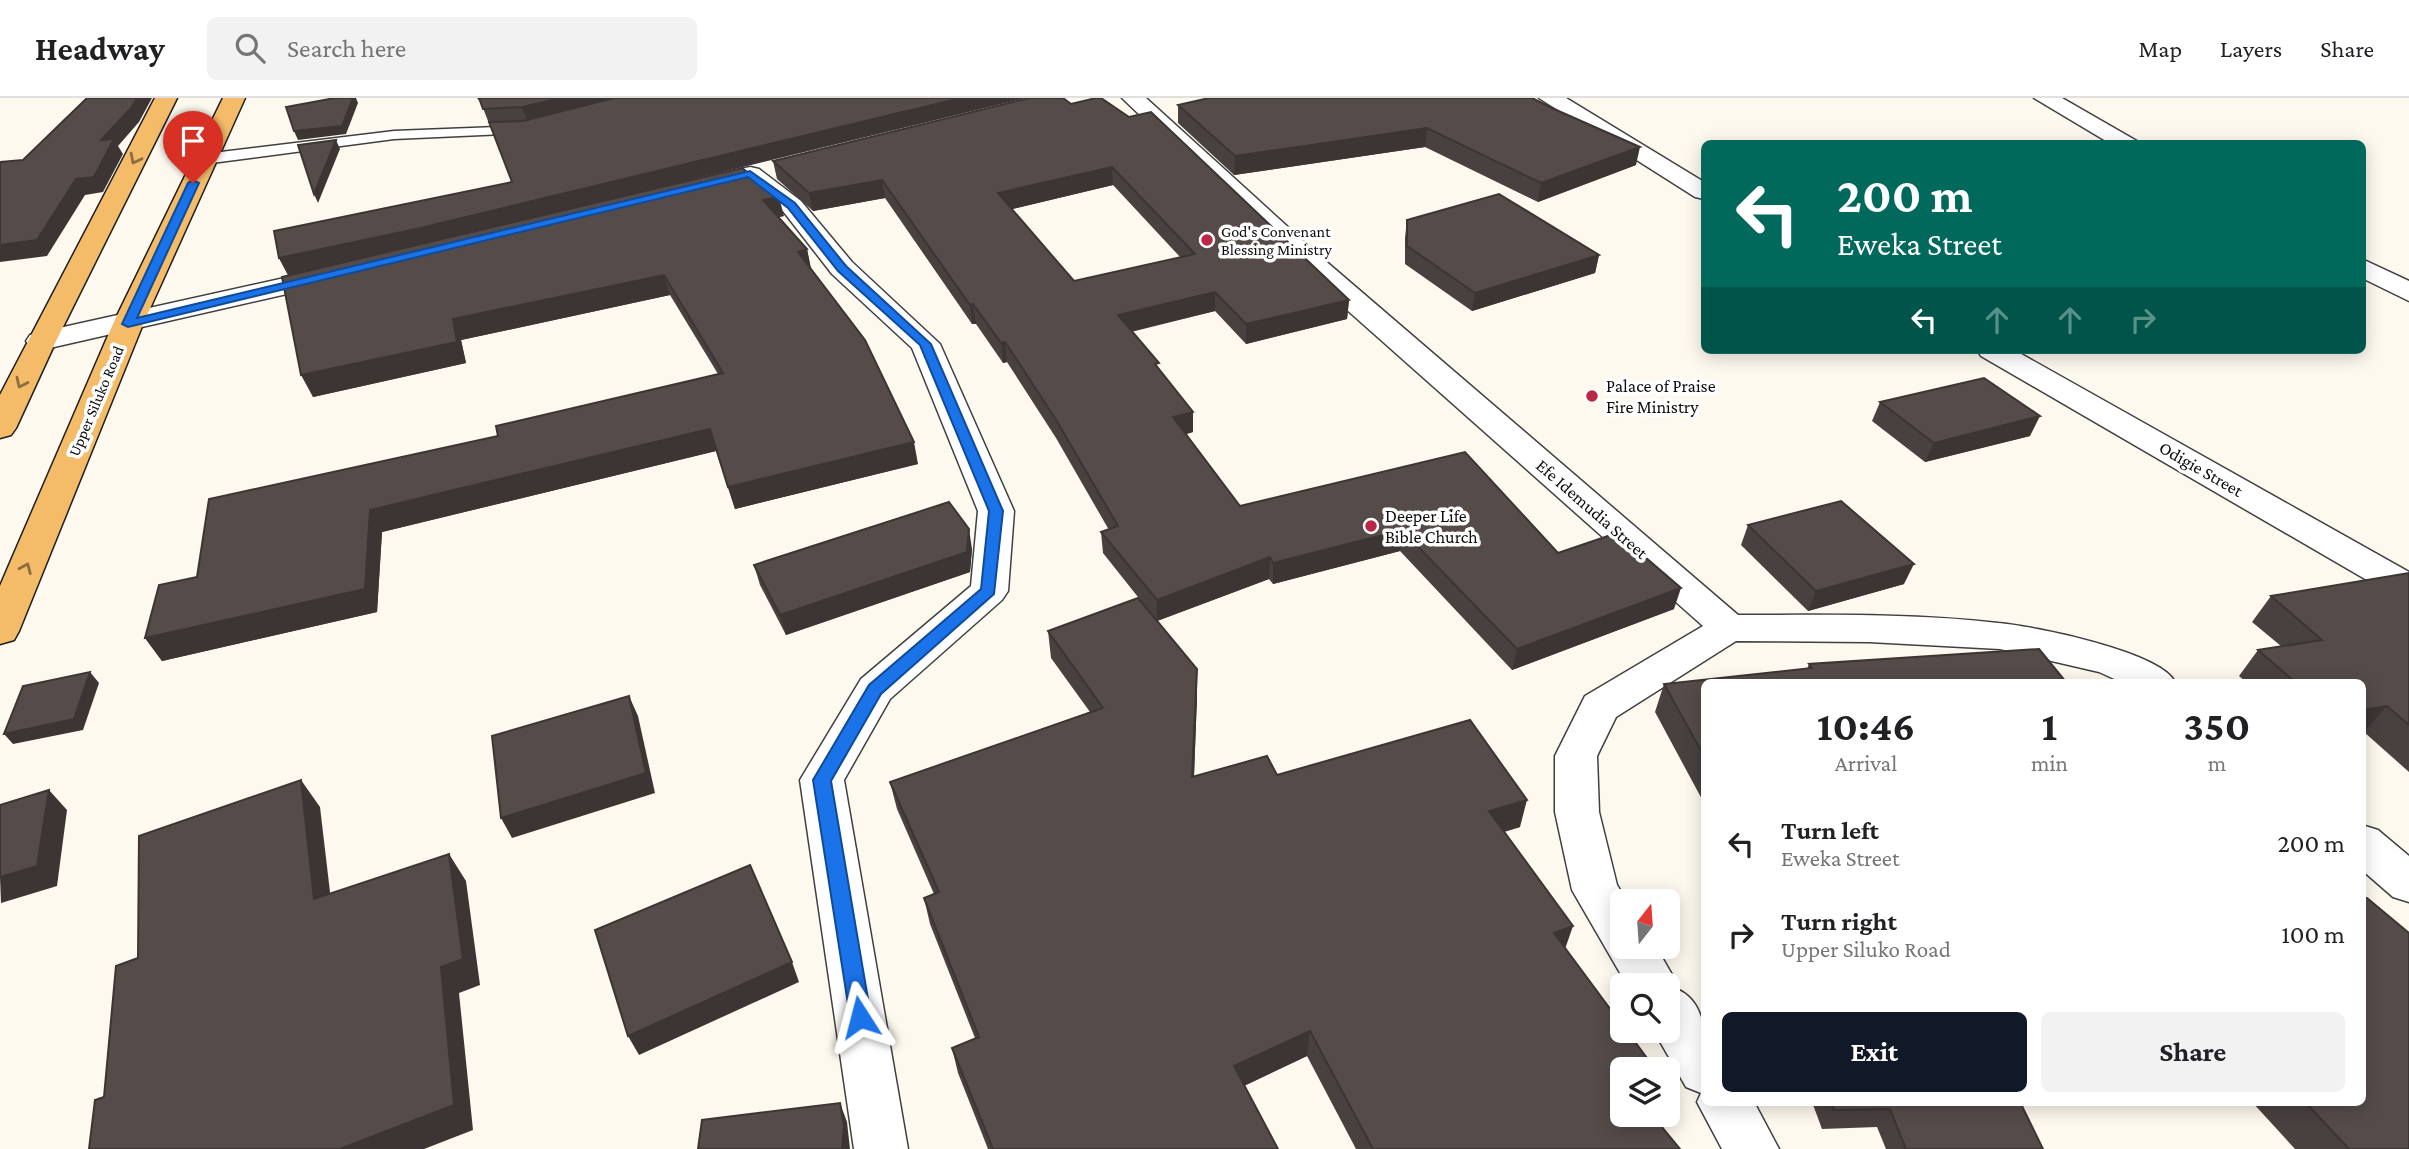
<!DOCTYPE html>
<style>
body{margin:0;font-family:"Crimson Pro",serif;background:#f2f2f2;color:#202124;height:100vh;display:flex;flex-direction:column;font-size:26px;white-space:nowrap}
*{box-sizing:border-box;margin:0}
p{font-size:23px;color:#757577}
.icon{flex:none;width:38px;height:38px;fill:none;stroke:currentColor;stroke-width:2;stroke-linecap:round;stroke-linejoin:round}
.map{position:relative;flex:1;overflow:hidden}
.details{position:absolute;left:1701px;top:581px;width:665px;height:427px;display:flex;flex-direction:column;background:#fff;border-radius:10px;box-shadow:0 4px 18px #0003}
.details>*{flex:none}
.top-card{position:absolute;left:1701px;top:42px;width:665px;height:214px;border-radius:10px;box-shadow:0 4px 18px #0003;background:#00695c;color:#fff;overflow:hidden}
.needle{width:46px;rotate:17deg}
.controls{position:absolute;left:1610px;top:791px;display:grid;gap:14px}
.controls a{display:grid;place-items:center;width:70px;height:70px;border-radius:10px;background:#fff;box-shadow:0 4px 18px #0003;font-size:35px}
.pin{position:absolute;display:grid;place-items:center;width:60px;height:60px;color:#fff;margin:-72px -30px;border-radius:50% 50% 50% 0;rotate:-45deg;box-shadow:0 0 7px #0007}
.pin .icon{rotate:45deg}
.me{position:absolute;width:77px;margin:-38px;rotate:351deg;stroke-linejoin:round;filter:drop-shadow(0 0 5px #0008)}
.turn{display:flex;align-items:center;gap:24px;height:147px;padding:0 21px;font-size:32px}
.turn .icon{width:91px;height:91px;stroke-width:2.5}
.turn b{display:block;font-size:49px;line-height:60px}
.lanes{display:flex;align-items:center;height:66px;padding:0 21px;background:#0003;justify-content:center;gap:35px;direction:ltr}
.lanes .off{opacity:.35}
.eta{display:flex;justify-content:space-evenly;align-items:center;height:119px;text-align:center}
.eta b{font-size:42px;font-weight:700;line-height:49px}
.button{display:flex;gap:14px;margin-top:auto;padding:14px 21px}
.button a{flex:1;height:80px;border-radius:10px;background:#111827;color:#fff;font-size:28px;font-weight:700;line-height:80px;text-align:center}
.button a+a{background:#f2f2f2;color:#202124}
ul{padding:0;list-style:none}
li{display:flex;align-items:center;gap:21px;height:91px;padding:0 21px}
li div{flex:1}
li b{display:block;font-size:26px}
li em{font-style:normal}
header{display:flex;align-items:center;gap:42px;box-sizing:border-box;height:98px;padding:0 35px;background:#fff;border-bottom:2px solid #e0e0e0}
header strong{font-size:33px}
nav{display:flex;gap:38px;margin-inline-start:auto;font-size:24px}
.search{width:490px;height:63px;background:#f2f2f2;display:flex;align-items:center;gap:18px;box-sizing:border-box;padding:0 24px;border-radius:10px;color:#757577;font-size:26px}
.map>svg:first-child{display:block}
.lines{fill:none;stroke-linecap:round;stroke-linejoin:round}
.lane-casing{stroke:#404040;stroke-width:3}
.street-casing{stroke:#404040;stroke-width:3}
.primary-casing{stroke:#1e1e1e;stroke-width:3}
.lane{fill:#fff;fill-rule:evenodd}
.street{fill:#fff;fill-rule:evenodd}
.primary{fill:#f4bc68;fill-rule:evenodd}
.wall{fill:#494140;fill-rule:evenodd}
.shaded-wall{fill:#3c3534}
.building{fill:#554c4a;stroke:#3c3534;stroke-width:2;fill-rule:evenodd}
.oneway{stroke:#8c6d3f}
.route{fill:#1a73e8;stroke:#114b97;stroke-width:2}
.poi-dot{fill:#b92947;stroke:#fff;stroke-width:2.5}
.labels{text-anchor:middle;dominant-baseline:central;stroke-width:7;stroke-linejoin:round;paint-order:stroke}
.far-poi-label{font-size:16px;fill:#0d0d0d;stroke:#fff;text-anchor:start}
.far-street-label{font-size:16px;fill:#0d0d0d;stroke:#fff}
.poi-label{font-size:18px;fill:#0d0d0d;stroke:#fff;text-anchor:start}
.street-label{font-size:18px;fill:#0d0d0d;stroke:#fff}
</style>
<header>
<strong>Headway</strong>
<div class="search"><svg class="icon" aria-label="search" viewBox="0 0 24 24"><circle cx="10" cy="10" r="6"/><path d="M15 15l6 6"/></svg>Search here</div>
<nav><a>Map</a><a>Layers</a><a>Share</a></nav>
</header>
<div class="map">
<svg width="2409" height="1051" viewBox="0 0 2409 1051">
<rect width="100%" height="100%" fill="#fef9ee"/>
<g class="lines">
<g class="lane-casing">
<path id="lane" d="M 524,28 L 529,29 L 529,35 L 394,41 L 204,66 L 196,61 L 204,56 L 394,33 Z"/>
</g>
<g class="street-casing">
<g id="street">
<path d="M 1122,0 L 1146,0 L 1322,160 L 1738,517 C 1825,517 1912,515 1998,525 C 2034,528 2161,554 2175,584 L 2121,584 L 2099,574 L 2000,551 L 1869,544 L 1736,543 L 1616,619 L 1597,658 L 1599,714 L 1617,787 L 1627,803 L 1622,803 L 1622,849 L 1656,849 L 1678,887 L 1676,891 C 1716,906 1704,970 1704,1004 L 1754,1004 L 1779,1051 L 1722,1051 L 1697,1004 L 1701,995 L 1686,989 L 1654,933 L 1668,933 L 1668,887 L 1627,887 L 1572,792 L 1555,714 L 1555,658 L 1585,598 L 1703,528 L 1302,172 Z"/>
<path d="M 1539,0 L 1566,0 L 1704,84 L 1704,101 L 1695,99 Z"/>
<path d="M 2034,0 L 2062,0 L 2142,46 L 2111,46 Z"/>
<path d="M 750,69 L 759,71 L 801,103 L 852,164 L 940,246 L 1014,413 L 1008,493 L 1002,502 L 890,601 L 844,682 L 908,1051 L 854,1051 L 800,682 L 861,581 L 971,488 L 978,413 L 912,250 L 832,176 L 783,113 L 741,81 L 738,76 L 741,71 Z"/>
<path d="M 2362,161 L 2409,183 L 2409,203 L 2362,180 Z"/>
<path d="M 334,169 L 344,171 L 348,177 L 344,183 L 41,252 L 30,249 L 26,243 L 30,237 L 41,234 Z"/>
<path d="M 1977,252 L 2014,252 L 2409,474 L 2409,502 L 2396,499 L 1981,258 Z"/>
<path d="M 2362,727 L 2378,732 L 2409,758 L 2409,804 L 2393,799 L 2362,772 Z"/>
</g>
</g>
<g class="primary-casing">
<g id="primary">
<path d="M 155,0 L 177,0 L 56,243 L 16,330 L 11,337 L 0,340 L 0,297 Z"/>
<path d="M 223,0 L 245,0 L 143,226 L 19,533 L 14,542 L 0,546 L 0,488 L 113,226 Z"/>
</g>
</g>
<use href="#lane" class="lane"/>
<use href="#street" class="street"/>
<use href="#primary" class="primary"/>
</g>
<g class="wall">
<path d="M 477,0 L 1025,0 L 680,84 L 784,118 L 779,119 L 807,151 L 811,171 L 918,366 L 735,411 L 716,353 L 382,434 L 377,514 L 162,563 L 145,540 L 197,479 L 498,338 L 718,276 L 670,197 L 461,242 L 466,265 L 313,299 L 288,177 L 279,160 L 512,84 L 481,5 Z"/>
<path d="M 1029,0 L 1349,202 L 1347,221 L 1246,246 L 1215,213 L 1132,233 L 1159,272 L 1193,334 L 1186,336 L 1240,408 L 1558,455 L 1674,511 L 1512,572 L 1400,453 L 1273,486 L 1269,481 L 1157,523 L 1103,455 L 1101,434 L 1109,432 L 1056,340 L 1007,264 L 1003,265 L 976,226 L 972,226 L 885,100 L 813,113 L 777,81 L 773,63 ZM 1113,87 L 1181,160 L 1074,183 L 1012,111 Z"/>
<path d="M 1532,0 L 1636,67 L 1538,104 L 1425,49 L 1234,77 L 1178,25 L 1178,7 Z"/>
<path d="M 1407,122 L 1599,157 L 1595,175 L 1472,213 L 1405,166 L 1405,140 Z"/>
<path d="M 1880,304 L 2030,338 L 1925,364 L 1872,323 Z"/>
<path d="M 1748,427 L 1904,486 L 1808,513 L 1741,447 Z"/>
<path d="M 972,451 L 970,474 L 786,537 L 760,487 L 754,467 Z"/>
<path d="M 2409,475 L 2409,674 L 2364,634 L 2362,584 L 2246,584 L 2239,578 L 2258,552 L 2281,548 L 2252,524 L 2271,498 Z"/>
<path d="M 1048,533 L 1197,598 L 1194,678 L 1277,677 L 1520,729 L 1504,734 L 1565,851 L 1622,1017 L 1680,1051 L 1356,1051 L 1307,958 L 1244,988 L 1278,1051 L 988,1051 L 958,975 L 952,950 L 975,940 L 930,826 L 924,800 L 934,796 L 897,711 L 890,684 L 1090,614 L 1051,560 Z"/>
<path d="M 2039,551 L 1704,584 L 1704,705 L 1655,614 L 1664,586 L 1807,571 L 1809,566 Z"/>
<path d="M 1812,1004 L 2020,1004 L 2043,1051 L 1886,1051 L 1877,1029 L 1822,1031 Z"/>
<path d="M 2252,1004 L 2362,1004 L 2409,1051 L 2295,1051 Z"/>
</g>
<g class="shaded-wall">
<path d="M 137,0 L 152,0 L 139,24 L 118,48 L 123,56 L 103,94 L 85,97 L 47,158 L 0,164 L 0,147 L 101,42 Z"/>
<path d="M 353,0 L 356,0 L 358,5 L 346,36 L 298,42 L 294,33 Z"/>
<path d="M 561,0 L 635,0 L 528,25 L 522,9 Z"/>
<path d="M 961,0 L 1025,0 L 423,147 L 288,177 L 279,160 Z"/>
<path d="M 1427,30 L 1425,49 L 1234,77 L 1235,58 Z"/>
<path d="M 336,42 L 340,51 L 318,105 L 314,96 Z"/>
<path d="M 1640,49 L 1636,67 L 1538,104 L 1541,85 Z"/>
<path d="M 1112,69 L 1113,87 L 1000,114 L 998,95 Z"/>
<path d="M 882,82 L 885,100 L 813,113 L 809,95 Z"/>
<path d="M 779,99 L 784,118 L 768,121 L 763,102 Z"/>
<path d="M 807,151 L 811,171 L 798,154 Z"/>
<path d="M 1599,157 L 1595,175 L 1472,213 L 1475,195 Z"/>
<path d="M 664,177 L 670,197 L 461,242 L 466,265 L 313,299 L 301,277 L 453,221 Z"/>
<path d="M 1215,194 L 1215,213 L 1119,237 L 1118,217 Z"/>
<path d="M 1349,202 L 1347,221 L 1246,246 L 1246,226 Z"/>
<path d="M 973,206 L 976,226 L 972,226 L 970,207 Z"/>
<path d="M 1005,244 L 1007,264 L 1003,265 L 1001,245 Z"/>
<path d="M 1193,314 L 1193,334 L 1173,340 L 1173,319 Z"/>
<path d="M 2040,318 L 2030,338 L 1925,364 L 1934,345 Z"/>
<path d="M 710,331 L 716,353 L 382,434 L 377,514 L 162,563 L 145,540 L 370,412 Z"/>
<path d="M 914,344 L 918,366 L 735,411 L 728,389 Z"/>
<path d="M 969,431 L 972,451 L 970,474 L 786,537 L 780,517 Z"/>
<path d="M 1402,432 L 1400,453 L 1273,486 L 1273,465 Z"/>
<path d="M 1270,459 L 1269,481 L 1157,523 L 1157,502 Z"/>
<path d="M 1914,466 L 1904,486 L 1808,513 L 1816,493 Z"/>
<path d="M 1681,490 L 1674,511 L 1512,572 L 1517,551 Z"/>
<path d="M 1197,571 L 1197,598 L 1193,705 L 1192,679 Z"/>
<path d="M 90,574 L 99,585 L 83,632 L 13,646 L 4,636 Z"/>
<path d="M 629,598 L 638,618 L 655,695 L 512,740 L 501,720 Z"/>
<path d="M 2387,608 L 2364,634 L 2362,634 L 2362,612 Z"/>
<path d="M 301,682 L 320,709 L 334,828 L 314,801 Z"/>
<path d="M 49,692 L 67,712 L 57,788 L 1,805 L 0,779 Z"/>
<path d="M 1527,702 L 1520,729 L 1483,740 L 1489,713 Z"/>
<path d="M 449,756 L 466,783 L 480,887 L 459,895 L 473,1032 L 424,1051 L 340,1051 L 441,869 Z"/>
<path d="M 1573,828 L 1564,854 L 1554,835 Z"/>
<path d="M 792,864 L 799,884 L 639,957 L 628,938 Z"/>
<path d="M 1310,933 L 1307,958 L 1233,993 L 1234,968 Z"/>
<path d="M 840,1005 L 847,1024 L 850,1051 L 842,1051 Z"/>
</g>
<g class="building">
<path d="M 87,0 L 137,0 L 131,10 L 101,42 L 114,41 L 94,79 L 76,81 L 37,142 L 0,147 L 0,64 L 23,62 Z"/>
<path d="M 335,0 L 353,0 L 342,28 L 294,33 L 286,9 Z"/>
<path d="M 479,0 L 561,0 L 522,9 L 483,11 Z"/>
<path d="M 614,0 L 961,0 L 416,131 L 279,160 L 274,133 L 512,84 L 489,24 L 523,23 Z"/>
<path d="M 1029,0 L 1063,0 L 1071,6 L 1096,0 L 1101,0 L 1129,19 L 1151,14 L 1349,202 L 1246,226 L 1215,194 L 1118,217 L 1159,265 L 1155,266 L 1193,314 L 1173,319 L 1240,408 L 1465,354 L 1558,455 L 1617,435 L 1681,490 L 1517,551 L 1402,432 L 1273,465 L 1270,459 L 1157,502 L 1101,434 L 1118,428 L 1055,320 L 1005,244 L 1001,245 L 973,206 L 970,207 L 882,82 L 809,95 L 773,63 ZM 1112,69 L 1195,156 L 1074,183 L 998,95 Z"/>
<path d="M 1209,0 L 1532,0 L 1554,11 L 1640,49 L 1541,85 L 1427,30 L 1235,58 L 1178,7 Z"/>
<path d="M 336,42 L 314,96 L 298,47 Z"/>
<path d="M 742,70 L 779,99 L 763,102 L 807,151 L 798,154 L 865,242 L 914,344 L 728,389 L 710,331 L 370,412 L 365,491 L 145,540 L 159,487 L 197,479 L 209,401 L 498,338 L 496,328 L 723,275 L 664,177 L 453,221 L 457,244 L 301,277 L 282,179 Z"/>
<path d="M 1499,96 L 1599,157 L 1475,195 L 1407,148 L 1407,122 Z"/>
<path d="M 1984,280 L 2040,318 L 1934,345 L 1880,304 Z"/>
<path d="M 1841,403 L 1914,466 L 1816,493 L 1748,427 Z"/>
<path d="M 949,404 L 969,431 L 967,454 L 780,517 L 754,467 Z"/>
<path d="M 2409,475 L 2409,627 L 2387,608 L 2362,612 L 2362,584 L 2295,584 L 2258,552 L 2322,542 L 2271,498 Z"/>
<path d="M 1138,500 L 1197,571 L 1192,679 L 1267,658 L 1277,677 L 1470,622 L 1527,702 L 1489,713 L 1573,828 L 1554,835 L 1622,927 L 1622,933 L 1627,933 L 1655,971 L 1622,971 L 1622,1017 L 1652,1017 L 1680,1051 L 1373,1051 L 1310,933 L 1234,968 L 1278,1051 L 993,1051 L 952,950 L 979,939 L 924,800 L 939,794 L 890,684 L 1103,610 L 1048,533 Z"/>
<path d="M 2039,551 L 2066,584 L 1704,584 L 1704,658 L 1664,586 L 1812,570 L 1809,566 Z"/>
<path d="M 90,574 L 74,621 L 4,636 L 23,588 Z"/>
<path d="M 629,598 L 646,675 L 501,720 L 492,638 Z"/>
<path d="M 301,682 L 314,801 L 449,756 L 463,861 L 441,869 L 454,1007 L 340,1051 L 89,1051 L 95,1002 L 104,999 L 116,868 L 138,860 L 139,738 Z"/>
<path d="M 49,692 L 37,768 L 0,779 L 0,707 Z"/>
<path d="M 750,767 L 792,864 L 628,938 L 595,832 Z"/>
<path d="M 2367,800 L 2409,835 L 2409,1051 L 2349,1051 L 2305,1004 L 2362,1004 L 2362,801 Z"/>
<path d="M 1831,1004 L 2020,1004 L 2043,1051 L 1906,1051 L 1890,1011 L 1834,1012 Z"/>
<path d="M 840,1005 L 844,1028 L 842,1051 L 698,1051 L 702,1022 Z"/>
</g>
<defs><path id="oneway-chevron" d="M-2-3.5L2.5 0L-2 3.5" fill="none" stroke-width="1.6" stroke-linecap="round" stroke-linejoin="round" transform="scale(1.75)"/></defs>
<g class="oneway">
<use href="#oneway-chevron" transform="translate(135 61) rotate(117)"/>
<use href="#oneway-chevron" transform="translate(21 285) rotate(115)"/>
<use href="#oneway-chevron" transform="translate(26 470) rotate(-67)"/>
</g>
<path class="route" d="M 750,73 L 795,105 L 846,168 L 931,246 L 1003,413 L 994,496 L 881,596 L 831,683 L 871,919 L 868,926 L 860,929 L 853,926 L 850,919 L 813,682 L 869,587 L 981,491 L 989,413 L 920,247 L 838,173 L 788,110 L 748,79 L 128,229 L 122,226 L 188,85 L 193,82 L 199,85 L 137,220 Z"/>
<g class="poi-dot">
<circle cx="1207" cy="142" r="7"/>
<circle cx="1592" cy="298" r="7"/>
<circle cx="1371" cy="428" r="7"/>
</g>
<g class="labels">
<g class="far-poi-label">
<text x="1221" y="133">God's Convenant<tspan x="1221" dy="18">Blessing Ministry</tspan></text>
</g>
<g class="far-street-label">
<text transform="translate(96 303) rotate(-67)">Upper Siluko Road</text>
</g>
<g class="poi-label">
<text x="1606" y="288">Palace of Praise<tspan x="1606" dy="21">Fire Ministry</tspan></text>
<text x="1385" y="418">Deeper Life<tspan x="1385" dy="21">Bible Church</tspan></text>
</g>
<g class="street-label">
<text transform="translate(2201 371) rotate(30)">Odigie Street</text>
<text transform="translate(1592 411) rotate(41)">Efe Idemudia Street</text>
</g>
</g>
</svg>
<div class="controls">
<a><svg class="needle" viewBox="-14 -14 28 28"><path d="M0-13l5 13h-10z" fill="#e53935"/><path d="M0 13l5-13h-10z" fill="#757577"/></svg></a>
<a><svg class="icon" aria-label="search" viewBox="0 0 24 24"><circle cx="10" cy="10" r="6"/><path d="M15 15l6 6"/></svg></a>
<a><svg class="icon" aria-label="layers" viewBox="0 0 24 24"><path d="M12 4l9 5-9 5-9-5zM3 14l9 5 9-5"/></svg></a>
</div>
<div class="pin" style="left:193px;top:85px;background:#d93025"><svg class="icon" aria-label="arrive" viewBox="0 0 24 24"><path d="M6 21V4h12l-3 4 3 4H6"/></svg></div>
<svg class="me" style="left:860px;top:919px" viewBox="-20 -20 40 40"><path d="M0-17L14 15 0 8-14 15z" fill="#1a73e8" stroke="#fff" stroke-width="4"/></svg>
<div class="top-card">
<div class="turn"><svg class="icon" aria-label="left" viewBox="0 0 24 24"><path d="M17 20v-9H6M10 6l-5 5 5 5"/></svg><div><b>200 m</b>Eweka Street</div></div>
<div class="lanes"><svg class="icon" aria-label="left" viewBox="0 0 24 24"><path d="M17 20v-9H6M10 6l-5 5 5 5"/></svg><svg class="icon off" aria-label="ahead" viewBox="0 0 24 24"><path d="M12 20V5M6 11l6-6 6 6"/></svg><svg class="icon off" aria-label="ahead" viewBox="0 0 24 24"><path d="M12 20V5M6 11l6-6 6 6"/></svg><svg class="icon off" aria-label="right" viewBox="0 0 24 24"><path d="M7 20v-9h11M14 6l5 5-5 5"/></svg></div>
</div>
<section class="details">
<div class="eta">
<div><b>10:46</b><p>Arrival</p></div>
<div><b>1</b><p>min</p></div>
<div><b>350</b><p>m</p></div>
</div>
<ul>
<li><svg class="icon" aria-label="left" viewBox="0 0 24 24"><path d="M17 20v-9H6M10 6l-5 5 5 5"/></svg><div><b>Turn left</b><p>Eweka Street</p></div><em>200 m</em></li>
<li><svg class="icon" aria-label="right" viewBox="0 0 24 24"><path d="M7 20v-9h11M14 6l5 5-5 5"/></svg><div><b>Turn right</b><p>Upper Siluko Road</p></div><em>100 m</em></li>
</ul>
<div class="button"><a>Exit</a><a>Share</a></div>
</section>
</div>
